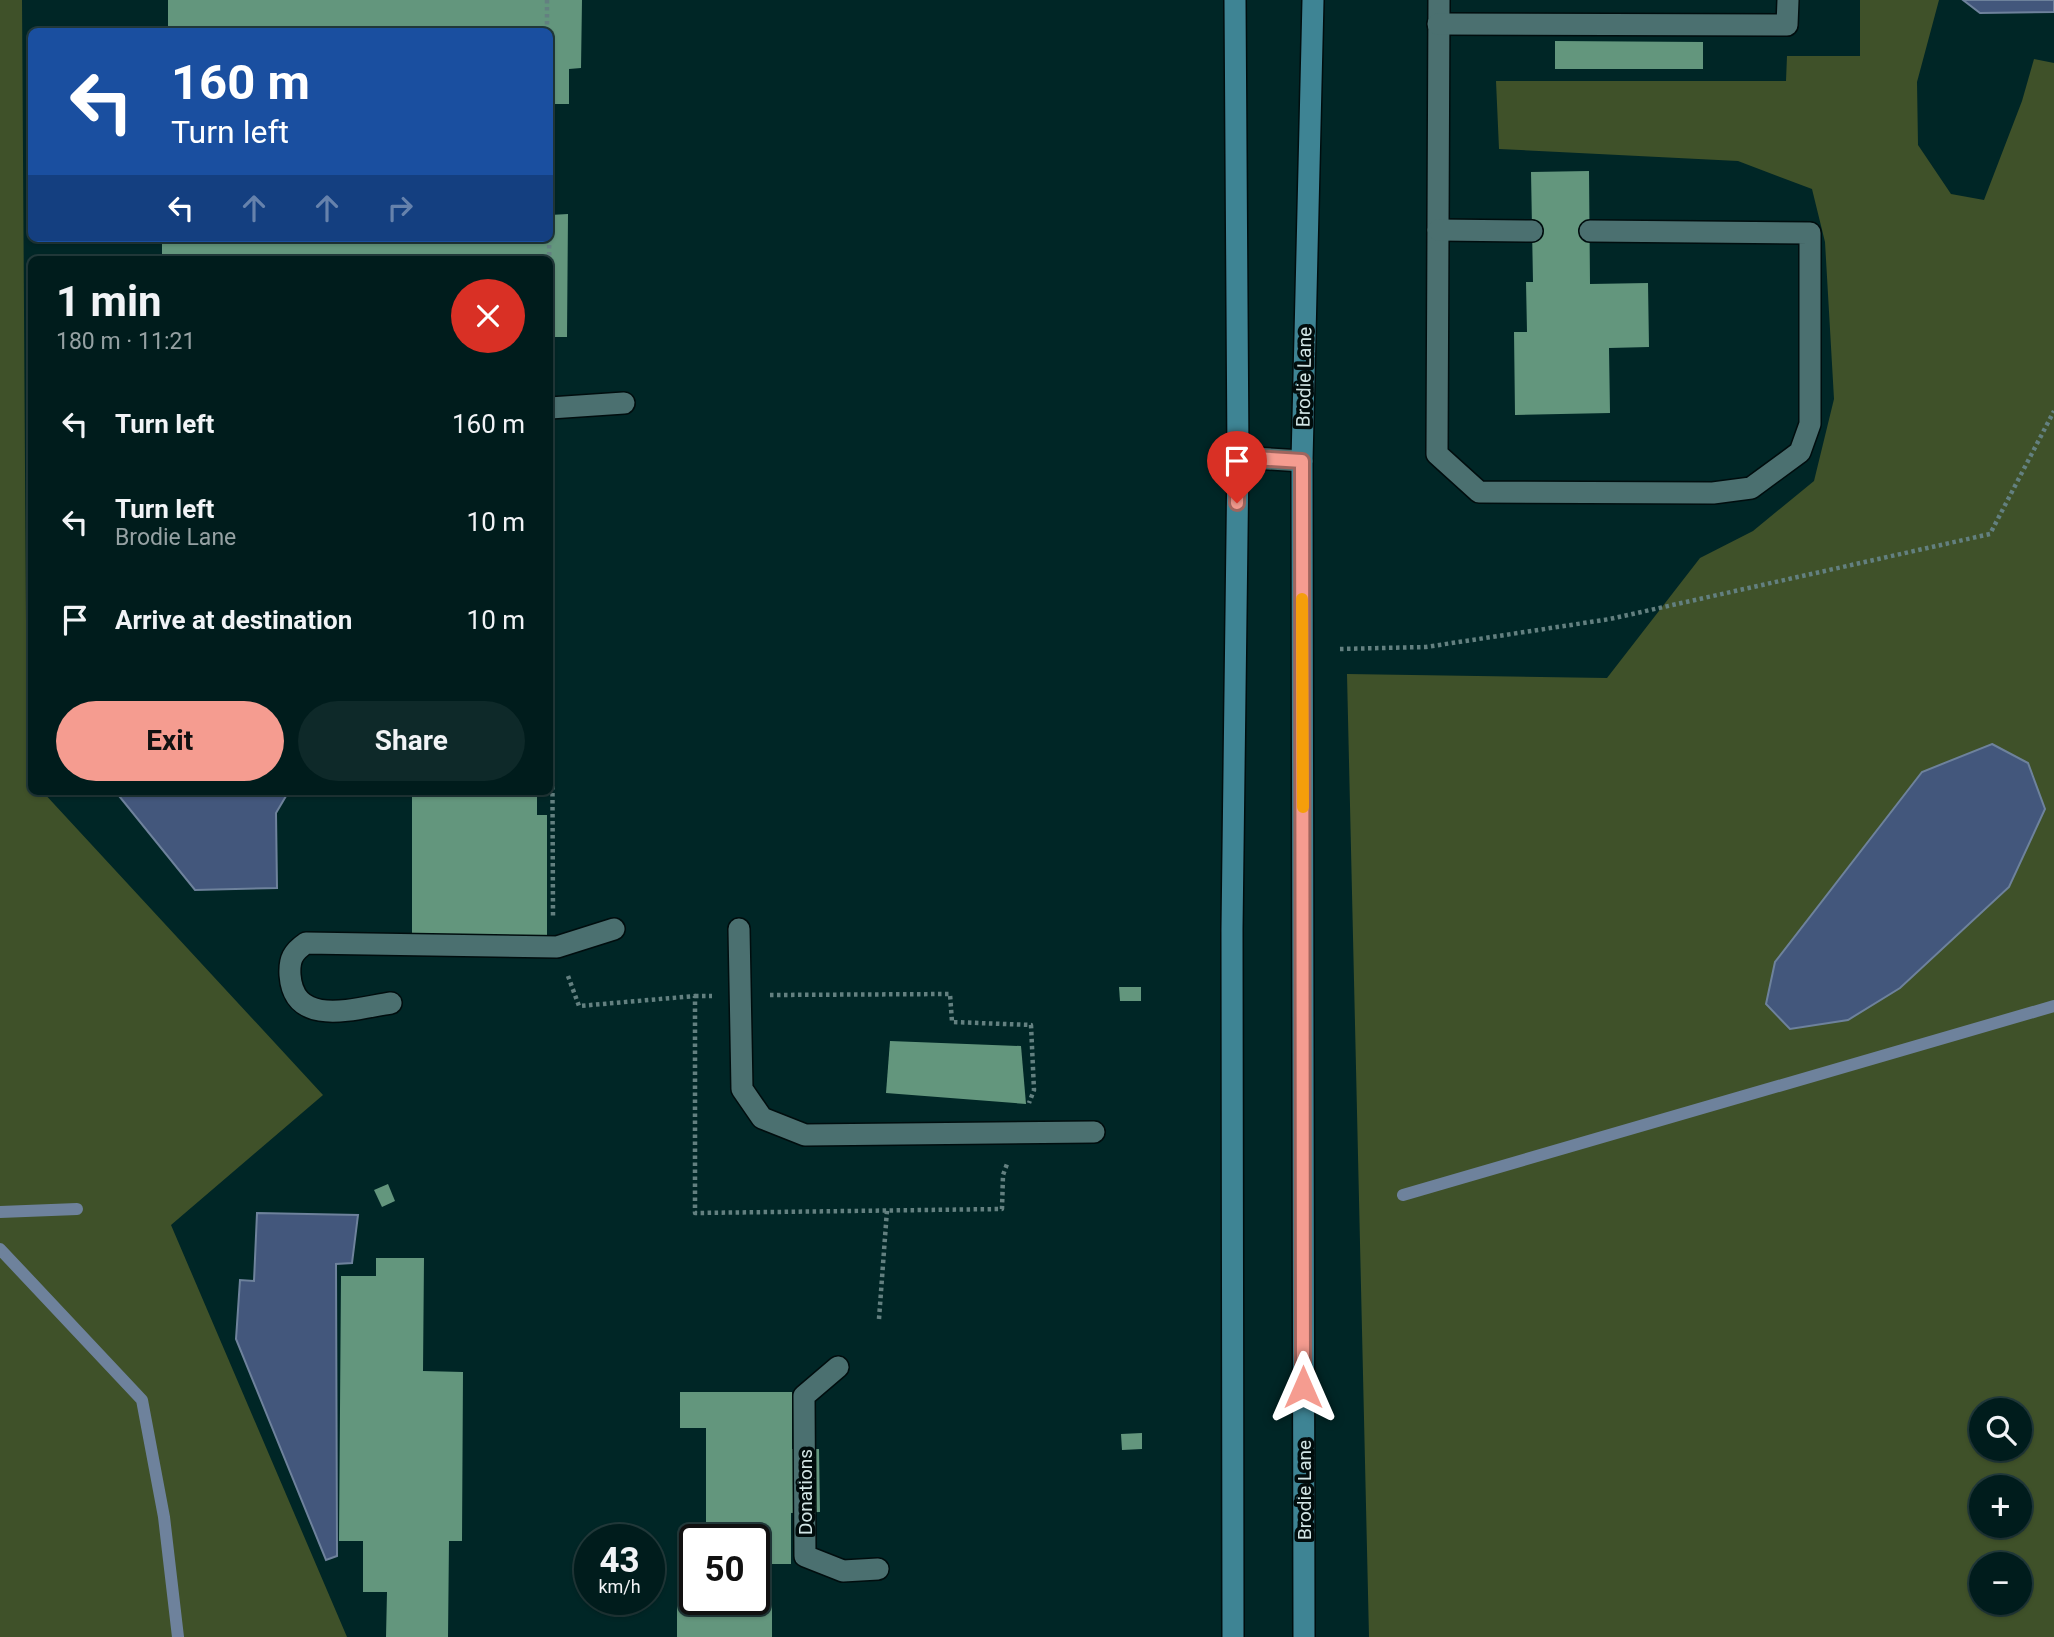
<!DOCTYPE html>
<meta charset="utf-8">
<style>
body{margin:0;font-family:Roboto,sans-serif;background:#0e2929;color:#f1f3f6;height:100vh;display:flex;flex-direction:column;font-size:26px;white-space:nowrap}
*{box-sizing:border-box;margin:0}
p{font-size:23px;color:#95a1a3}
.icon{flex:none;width:38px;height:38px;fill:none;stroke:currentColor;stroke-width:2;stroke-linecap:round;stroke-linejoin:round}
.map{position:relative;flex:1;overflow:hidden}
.panel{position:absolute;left:28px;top:256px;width:525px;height:539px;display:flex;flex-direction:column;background:#001c1c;border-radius:10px;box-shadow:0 2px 5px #0004,0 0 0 2px #223a3b}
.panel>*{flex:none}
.hud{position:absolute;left:28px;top:28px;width:525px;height:214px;border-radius:10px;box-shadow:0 2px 5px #0004,0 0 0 2px #223a3b;background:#1a4fa0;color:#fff;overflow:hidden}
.tools{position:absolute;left:1969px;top:1398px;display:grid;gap:14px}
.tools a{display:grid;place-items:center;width:63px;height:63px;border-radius:50%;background:#001c1c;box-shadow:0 2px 5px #0004,0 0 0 2px #223a3b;font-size:35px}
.speed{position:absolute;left:574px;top:1524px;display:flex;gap:14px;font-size:35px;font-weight:700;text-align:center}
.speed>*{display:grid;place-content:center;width:91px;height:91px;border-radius:50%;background:#001c1c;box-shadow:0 2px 5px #0004,0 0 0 2px #223a3b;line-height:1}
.speed small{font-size:18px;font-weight:400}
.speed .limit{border:4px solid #111;border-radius:10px;background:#fff;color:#111}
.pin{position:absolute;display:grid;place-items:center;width:60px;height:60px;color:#fff;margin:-72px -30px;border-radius:50% 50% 50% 0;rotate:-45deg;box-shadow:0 0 7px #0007}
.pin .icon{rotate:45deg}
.me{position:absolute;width:77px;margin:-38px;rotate:0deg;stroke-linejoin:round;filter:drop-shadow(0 0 5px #0008)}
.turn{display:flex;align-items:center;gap:24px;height:147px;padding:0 28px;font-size:32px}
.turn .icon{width:91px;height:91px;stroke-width:2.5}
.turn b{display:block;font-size:49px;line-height:60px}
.lanes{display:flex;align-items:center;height:66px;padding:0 28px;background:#0003;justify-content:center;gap:35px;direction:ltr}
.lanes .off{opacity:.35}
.round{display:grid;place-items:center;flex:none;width:74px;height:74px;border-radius:37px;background:#0e2929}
.summary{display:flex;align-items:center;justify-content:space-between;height:119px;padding:0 28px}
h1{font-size:42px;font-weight:700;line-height:52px}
.cta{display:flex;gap:14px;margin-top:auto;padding:14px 28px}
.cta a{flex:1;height:80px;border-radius:42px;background:#f59c90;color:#111;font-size:28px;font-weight:700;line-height:80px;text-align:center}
.cta a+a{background:#0e2929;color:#f1f3f6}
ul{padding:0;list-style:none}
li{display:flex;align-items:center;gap:21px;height:98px;padding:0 28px}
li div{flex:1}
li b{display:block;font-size:26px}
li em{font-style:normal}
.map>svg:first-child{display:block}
.forest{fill:#3f5129;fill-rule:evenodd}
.water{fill:#43577c;stroke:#6e829c;stroke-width:2}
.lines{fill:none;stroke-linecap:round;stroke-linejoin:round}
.stream{stroke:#6e829c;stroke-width:12}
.building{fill:#63967d;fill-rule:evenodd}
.lane-casing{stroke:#000d0e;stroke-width:24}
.secondary-casing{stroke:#000d0e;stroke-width:24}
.path{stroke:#638080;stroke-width:4.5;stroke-dasharray:3.5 3.5;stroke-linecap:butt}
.lane{stroke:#4b7070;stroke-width:21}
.secondary{stroke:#3e8494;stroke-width:21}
.route-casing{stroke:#9f655e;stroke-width:18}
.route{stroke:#f59c90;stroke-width:12}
.slow{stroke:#f59e0b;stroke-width:12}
.labels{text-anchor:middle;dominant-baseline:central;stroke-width:7;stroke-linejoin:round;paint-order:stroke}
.street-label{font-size:19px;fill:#d2e5e5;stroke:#010c0c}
</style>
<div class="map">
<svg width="2054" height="1637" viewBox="0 0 2054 1637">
<rect width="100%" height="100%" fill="#002626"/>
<g class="forest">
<path d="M 0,0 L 22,0 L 27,774 L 31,779 L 32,791 L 42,791 L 323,1095 L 171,1225 L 347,1637 L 0,1637 Z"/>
<path d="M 1860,0 L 1939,0 L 1917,82 L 1918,145 L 1951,194 L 1984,200 L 2022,101 L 2034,59 L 2054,63 L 2054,1637 L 1369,1637 L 1347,674 L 1607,678 L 1700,558 L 1753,531 L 1814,481 L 1834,399 L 1825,242 L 1812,189 L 1738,161 L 1499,149 L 1496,81 L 1786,81 L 1787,56 L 1860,56 ZM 1981,1410 L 2020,1410 L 2020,1449 L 1981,1449 ZM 1981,1488 L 2020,1488 L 2020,1526 L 1981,1526 ZM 1981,1564 L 2020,1564 L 2020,1603 L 1981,1603 Z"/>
</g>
<g class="water">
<path d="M 1963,0 L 2054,0 L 2054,12 L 1980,13 Z"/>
<path d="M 1992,744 L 2028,763 L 2045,809 L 2009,887 L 1900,988 L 1848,1020 L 1790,1029 L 1766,1004 L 1775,962 L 1922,772 Z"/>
<path d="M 115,791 L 289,791 L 276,813 L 277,888 L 195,890 Z"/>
<path d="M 257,1213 L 358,1215 L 352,1263 L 336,1264 L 337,1556 L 326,1560 L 236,1339 L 240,1280 L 254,1281 Z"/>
</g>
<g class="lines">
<g class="stream">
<path d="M 1403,1195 L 2054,1006"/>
<path d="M 0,1212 L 77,1209"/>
<path d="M 0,1249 L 142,1400 L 164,1517 L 178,1637"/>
</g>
</g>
<g class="building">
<path d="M 168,0 L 582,0 L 581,68 L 569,69 L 569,104 L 555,104 L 555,114 L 550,114 L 550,32 L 168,32 Z"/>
<path d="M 1555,41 L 1703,42 L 1703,69 L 1555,69 Z"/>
<path d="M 1589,171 L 1590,284 L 1648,283 L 1649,347 L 1609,348 L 1610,413 L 1515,415 L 1514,332 L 1527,332 L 1526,282 L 1533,282 L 1531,172 Z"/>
<path d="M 568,214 L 567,337 L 550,337 L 550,259 L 162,259 L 162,238 L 550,238 L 550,215 Z"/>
<path d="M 412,791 L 537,791 L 537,815 L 547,815 L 547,942 L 412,936 Z"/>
<path d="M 1119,987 L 1141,987 L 1141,1001 L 1120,1001 Z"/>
<path d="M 890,1041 L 1021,1046 L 1026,1104 L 886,1093 Z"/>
<path d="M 388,1184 L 395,1201 L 382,1207 L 374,1190 Z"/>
<path d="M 376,1258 L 424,1258 L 423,1371 L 463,1372 L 462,1541 L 449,1541 L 448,1637 L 386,1637 L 387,1592 L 363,1592 L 363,1541 L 339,1541 L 341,1276 L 376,1276 Z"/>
<path d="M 680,1392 L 792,1392 L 792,1449 L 819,1449 L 820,1512 L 791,1513 L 791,1564 L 772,1564 L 772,1637 L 677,1637 L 677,1535 L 706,1534 L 706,1428 L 680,1428 ZM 695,1540 L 754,1540 L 754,1600 L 695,1600 Z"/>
<path d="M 1142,1433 L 1142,1449 L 1122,1450 L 1121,1434 Z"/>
</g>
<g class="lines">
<g class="lane-casing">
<g id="lane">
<path d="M 1439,0 L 1437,454 L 1479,492 L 1713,493 L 1751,488 L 1800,452 L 1810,424 L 1810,233 L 1590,231"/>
<path d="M 1438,24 L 1787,25 L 1788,0"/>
<path d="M 1438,230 L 1532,231"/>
<path d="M 550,408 L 624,403"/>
<path d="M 1238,457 L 1302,461"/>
<path d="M 739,929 L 742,1089 L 762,1118 L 805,1135 L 1094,1132"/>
<path d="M 391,1003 C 356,1008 294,1029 290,975 C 289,959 293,952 306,943 L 557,947 L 614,929"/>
<path d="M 838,1367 L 804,1396 L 805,1556 L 843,1571 L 878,1569"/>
</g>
</g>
<g class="secondary-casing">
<g id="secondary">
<path d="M 1233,1637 L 1232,929 L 1238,457 L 1235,0"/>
<path d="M 1304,1637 L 1302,461 L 1313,0"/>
</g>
</g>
<g class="path">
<path d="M 547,0 L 547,32"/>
<path d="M 549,238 L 551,378"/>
<path d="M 551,436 L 553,917"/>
<path d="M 1340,649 L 1426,647 L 1610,619 L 1990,534 L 2054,411"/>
<path d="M 568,976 L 579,1006 L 695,996 L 695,1213 L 1002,1209 L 1003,1175 L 1007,1164"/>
<path d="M 770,995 L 950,994 L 952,1022 L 1031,1025 L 1034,1090 L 1029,1103"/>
<path d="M 695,996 L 712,996"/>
<path d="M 879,1319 L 887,1210"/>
</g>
<use href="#lane" class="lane"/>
<use href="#secondary" class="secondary"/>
</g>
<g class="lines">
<g class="route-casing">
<path id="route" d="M 1237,503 L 1238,457 L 1302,461 L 1303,1387"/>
</g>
<use href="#route" class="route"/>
<path class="slow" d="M 1302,599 L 1303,807"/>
</g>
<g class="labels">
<g class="street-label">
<text transform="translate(1304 377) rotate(-89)">Brodie Lane</text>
<text transform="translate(1304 1490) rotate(-90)">Brodie Lane</text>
<text transform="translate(805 1492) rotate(-90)">Donations</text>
</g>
</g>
</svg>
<div class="tools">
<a><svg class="icon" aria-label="search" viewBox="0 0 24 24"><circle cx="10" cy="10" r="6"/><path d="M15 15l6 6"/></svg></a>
<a>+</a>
<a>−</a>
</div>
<div class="speed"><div>43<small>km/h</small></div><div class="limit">50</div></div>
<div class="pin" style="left:1237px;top:503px;background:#d93025"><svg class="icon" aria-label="arrive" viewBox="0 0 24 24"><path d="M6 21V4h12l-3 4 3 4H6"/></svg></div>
<svg class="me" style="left:1303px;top:1387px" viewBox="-20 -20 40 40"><path d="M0-17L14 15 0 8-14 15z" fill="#f59c90" stroke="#fff" stroke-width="4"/></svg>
<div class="hud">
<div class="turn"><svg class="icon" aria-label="left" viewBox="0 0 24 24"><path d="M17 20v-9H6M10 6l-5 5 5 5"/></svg><div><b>160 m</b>Turn left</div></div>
<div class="lanes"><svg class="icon" aria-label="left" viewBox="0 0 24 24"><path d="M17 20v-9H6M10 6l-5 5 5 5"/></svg><svg class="icon off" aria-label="ahead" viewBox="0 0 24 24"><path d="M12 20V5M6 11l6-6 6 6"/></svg><svg class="icon off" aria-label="ahead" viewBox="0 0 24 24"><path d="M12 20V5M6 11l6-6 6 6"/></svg><svg class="icon off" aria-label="right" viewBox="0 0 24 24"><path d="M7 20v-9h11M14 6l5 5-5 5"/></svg></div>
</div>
<section class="panel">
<div class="summary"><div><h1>1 min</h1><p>180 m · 11:21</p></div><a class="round" style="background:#d93025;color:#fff"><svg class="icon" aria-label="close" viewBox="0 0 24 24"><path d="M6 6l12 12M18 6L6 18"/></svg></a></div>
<ul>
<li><svg class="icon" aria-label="left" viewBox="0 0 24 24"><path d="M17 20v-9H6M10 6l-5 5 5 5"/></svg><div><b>Turn left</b></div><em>160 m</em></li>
<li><svg class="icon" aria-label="left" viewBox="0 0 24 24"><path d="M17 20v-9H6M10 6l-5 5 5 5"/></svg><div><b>Turn left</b><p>Brodie Lane</p></div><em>10 m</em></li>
<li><svg class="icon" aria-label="arrive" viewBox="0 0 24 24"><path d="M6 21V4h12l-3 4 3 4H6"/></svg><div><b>Arrive at destination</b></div><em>10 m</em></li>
</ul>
<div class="cta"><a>Exit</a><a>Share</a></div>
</section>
</div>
